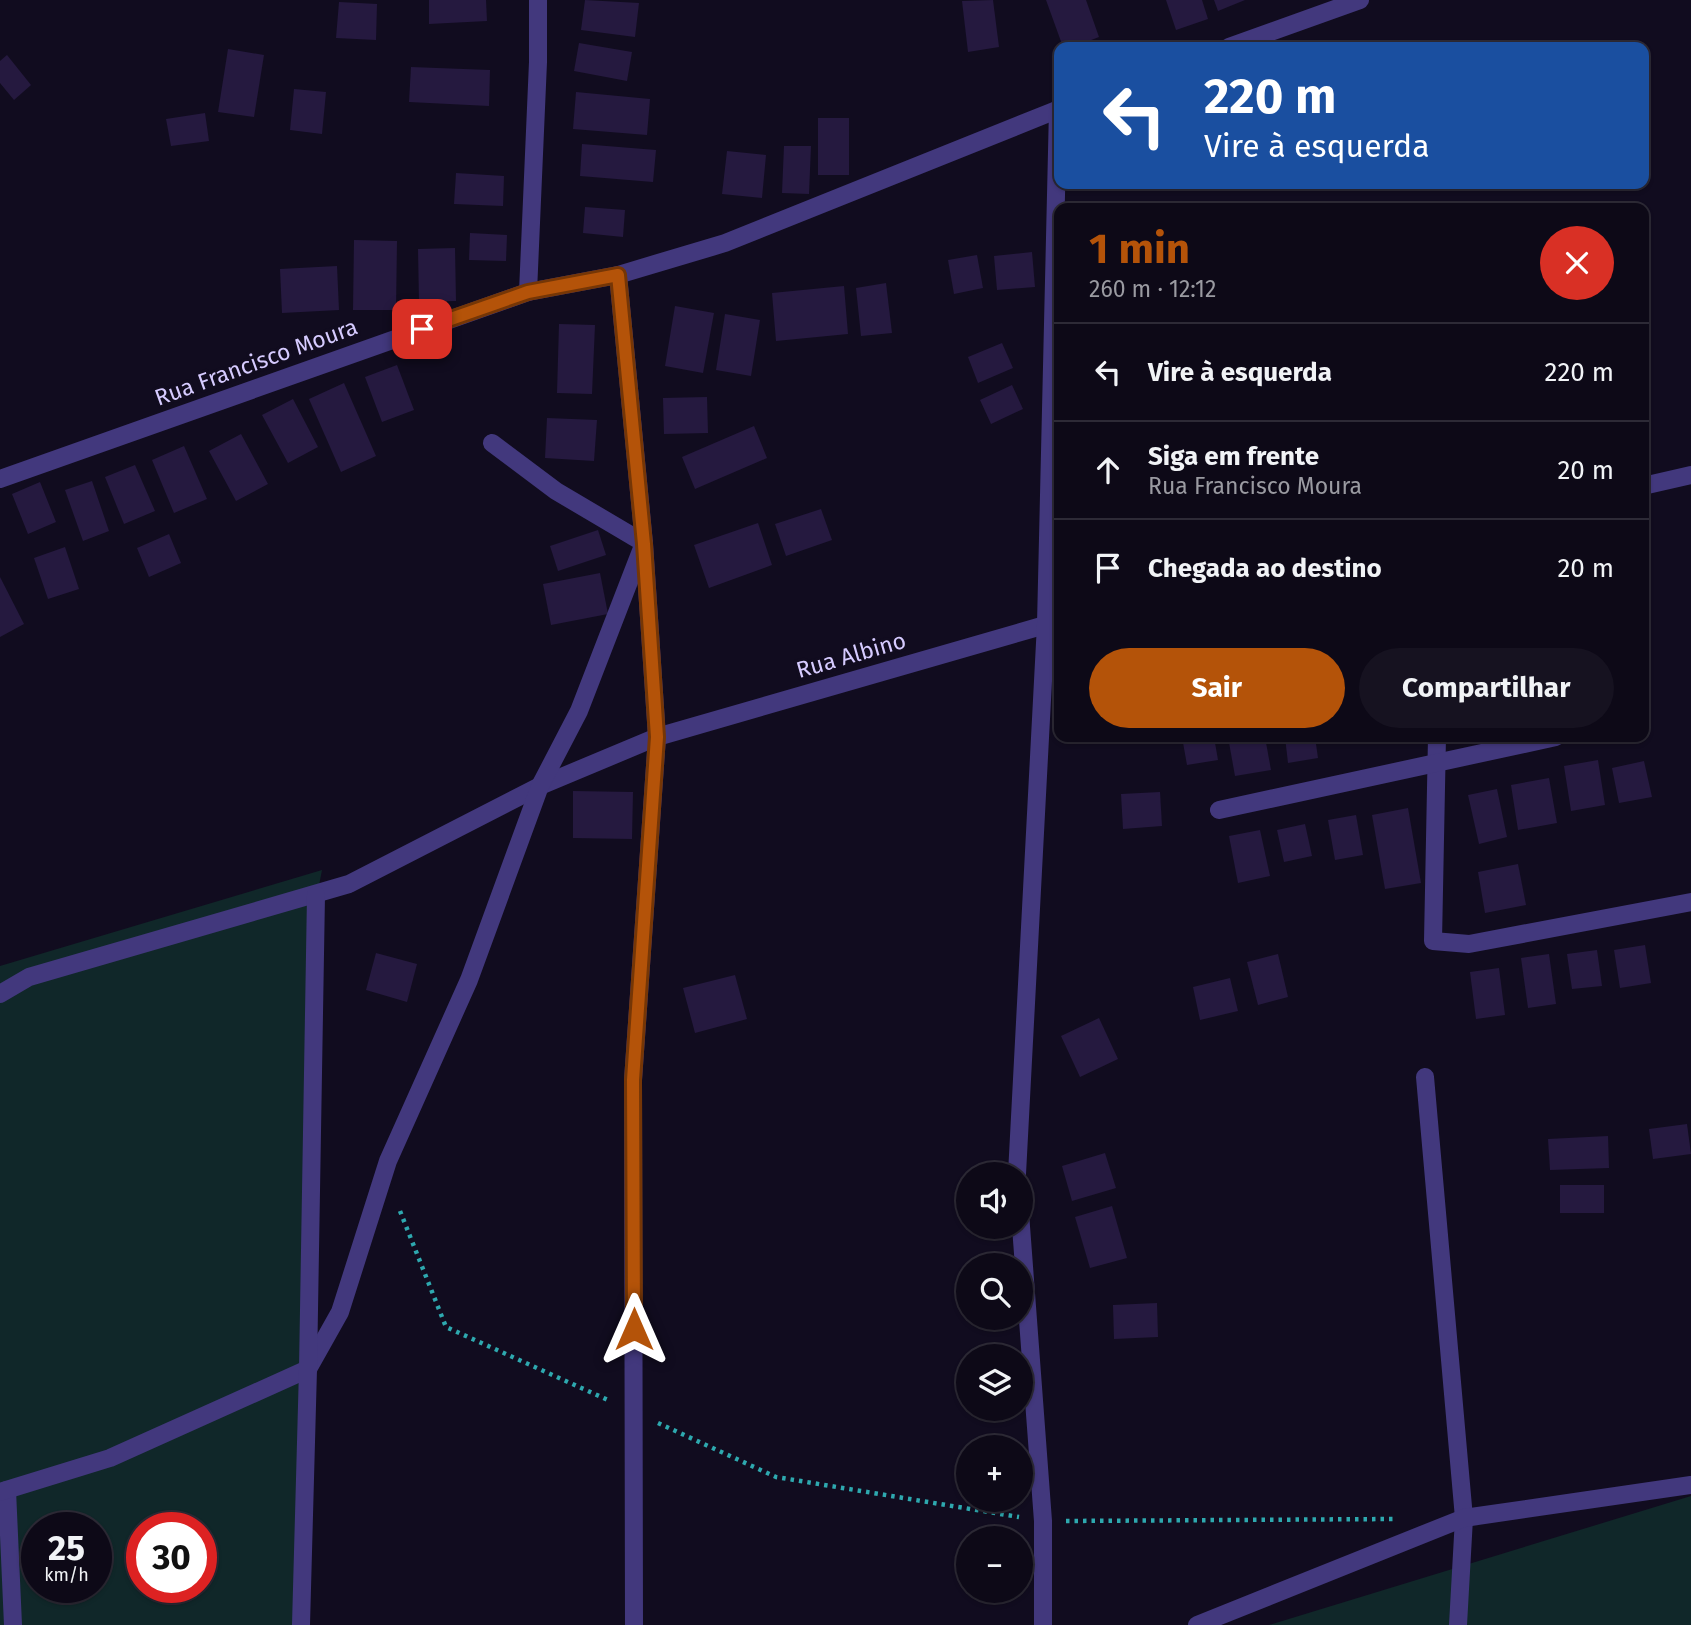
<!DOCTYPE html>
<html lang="pt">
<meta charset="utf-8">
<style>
body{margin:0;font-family:"Fira Sans",sans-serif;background:#161220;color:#f1f3f6;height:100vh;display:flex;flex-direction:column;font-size:26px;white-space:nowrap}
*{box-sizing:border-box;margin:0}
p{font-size:23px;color:#9a9aa1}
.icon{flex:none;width:38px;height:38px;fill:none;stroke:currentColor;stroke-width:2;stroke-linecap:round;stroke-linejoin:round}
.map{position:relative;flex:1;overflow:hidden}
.sheet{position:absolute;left:1054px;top:203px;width:595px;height:539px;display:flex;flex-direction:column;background:#0d0917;border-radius:14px;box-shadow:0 2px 5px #0004,0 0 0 2px #2d2a36}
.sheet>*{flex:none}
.top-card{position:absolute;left:1054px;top:42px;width:595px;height:147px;border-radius:14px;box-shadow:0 2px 5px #0004,0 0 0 2px #2d2a36;background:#1a4fa0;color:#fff;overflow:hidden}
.tools{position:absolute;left:956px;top:1162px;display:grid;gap:14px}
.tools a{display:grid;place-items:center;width:77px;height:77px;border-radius:50%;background:#0d0917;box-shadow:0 2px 5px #0004,0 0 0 2px #2d2a36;font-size:35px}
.speed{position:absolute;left:21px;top:1512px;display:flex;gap:14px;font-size:35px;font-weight:700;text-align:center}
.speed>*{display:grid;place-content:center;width:91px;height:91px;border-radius:50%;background:#0d0917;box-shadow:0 2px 5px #0004,0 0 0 2px #2d2a36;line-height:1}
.speed small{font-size:18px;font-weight:400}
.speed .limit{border:10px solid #d22;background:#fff;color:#111}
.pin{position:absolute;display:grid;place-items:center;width:60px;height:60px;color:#fff;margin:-30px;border-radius:14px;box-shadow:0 4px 10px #0006}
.me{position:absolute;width:77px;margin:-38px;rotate:0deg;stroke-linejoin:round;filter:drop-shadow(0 0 5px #0008)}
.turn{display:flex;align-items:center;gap:24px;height:147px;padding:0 35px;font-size:32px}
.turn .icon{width:91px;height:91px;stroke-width:2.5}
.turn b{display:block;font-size:49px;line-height:60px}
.round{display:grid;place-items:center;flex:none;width:74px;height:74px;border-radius:37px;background:#161220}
.head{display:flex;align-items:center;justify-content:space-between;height:119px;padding:0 35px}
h1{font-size:42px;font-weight:700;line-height:52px;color:#b45309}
.button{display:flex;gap:14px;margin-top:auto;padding:14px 35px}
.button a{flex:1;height:80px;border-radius:42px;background:#b45309;color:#fff;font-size:28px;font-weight:700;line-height:80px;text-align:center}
.button a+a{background:#161220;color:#f1f3f6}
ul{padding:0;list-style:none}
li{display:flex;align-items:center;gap:21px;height:98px;padding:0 35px;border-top:2px solid #2d2a36}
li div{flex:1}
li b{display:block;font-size:26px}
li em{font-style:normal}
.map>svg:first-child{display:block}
.green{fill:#102729;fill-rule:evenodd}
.building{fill:#25193f}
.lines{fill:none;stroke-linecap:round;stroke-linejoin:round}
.path{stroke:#2ea9af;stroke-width:4.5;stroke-dasharray:3.5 5;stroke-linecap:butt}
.street{stroke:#42387d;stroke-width:18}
.route-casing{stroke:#753606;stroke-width:18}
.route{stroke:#b45309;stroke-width:12}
.labels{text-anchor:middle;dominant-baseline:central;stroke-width:6;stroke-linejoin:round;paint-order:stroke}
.street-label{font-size:23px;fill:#d6cbff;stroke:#110c1f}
</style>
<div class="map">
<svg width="1691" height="1625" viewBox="0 0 1691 1625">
<rect width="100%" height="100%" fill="#110c1f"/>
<g class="green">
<path d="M 322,870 L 317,896 L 301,1625 L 0,1625 L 0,966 ZM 37,1528 L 96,1528 L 96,1587 L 37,1587 ZM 142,1528 L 201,1528 L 201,1587 L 142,1587 Z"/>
<path d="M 1691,1496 L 1691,1625 L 1269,1625 Z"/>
</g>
<g class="building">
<path d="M 429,0 L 486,0 L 487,21 L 429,24 Z"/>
<path d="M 585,0 L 639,3 L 635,37 L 581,30 Z"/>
<path d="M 993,0 L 999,47 L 968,52 L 962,1 Z"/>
<path d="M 1046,0 L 1086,0 L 1099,37 L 1073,47 L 1063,47 Z"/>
<path d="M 1166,0 L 1202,0 L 1208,19 L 1176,30 Z"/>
<path d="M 1214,0 L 1245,0 L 1218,11 Z"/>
<path d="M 339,2 L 377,4 L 376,40 L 336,38 Z"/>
<path d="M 579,43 L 632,52 L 627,81 L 574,71 Z"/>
<path d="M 228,49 L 264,55 L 254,117 L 218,112 Z"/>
<path d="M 7,55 L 31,85 L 14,100 L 0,83 L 0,61 Z"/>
<path d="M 411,67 L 490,70 L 489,106 L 409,102 Z"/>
<path d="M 294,89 L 326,92 L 322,134 L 290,130 Z"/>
<path d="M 576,92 L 650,99 L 647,135 L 573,129 Z"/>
<path d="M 205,113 L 209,141 L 171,146 L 166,119 Z"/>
<rect x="818" y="118" width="31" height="57"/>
<path d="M 582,144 L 656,150 L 653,182 L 580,176 Z"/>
<path d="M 784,146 L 811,146 L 809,194 L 782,193 Z"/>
<path d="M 727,151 L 766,155 L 762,198 L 722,194 Z"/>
<path d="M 456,173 L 504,176 L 503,206 L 454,204 Z"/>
<path d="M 585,207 L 625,210 L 623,237 L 583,233 Z"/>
<path d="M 470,233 L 507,235 L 506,261 L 469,260 Z"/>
<path d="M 354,240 L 397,241 L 396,310 L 353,310 Z"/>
<path d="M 455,248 L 456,301 L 419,302 L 418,249 Z"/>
<path d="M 1032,252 L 1035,287 L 997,290 L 994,256 Z"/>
<path d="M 977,255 L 983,288 L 954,294 L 948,260 Z"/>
<path d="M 337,266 L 339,310 L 282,313 L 280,269 Z"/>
<path d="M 886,283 L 892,333 L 861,336 L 856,288 Z"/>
<path d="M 844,286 L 848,334 L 776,341 L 772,293 Z"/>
<path d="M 675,306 L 714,313 L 703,373 L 665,366 Z"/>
<path d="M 725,314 L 760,320 L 751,376 L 716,370 Z"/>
<path d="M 559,324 L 595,325 L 592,394 L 557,393 Z"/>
<path d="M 1002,343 L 1013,368 L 978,383 L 968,357 Z"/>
<path d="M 397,365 L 414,410 L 382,422 L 365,377 Z"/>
<path d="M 344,383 L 376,456 L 341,472 L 309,399 Z"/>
<path d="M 1012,385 L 1023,409 L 991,424 L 980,400 Z"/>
<path d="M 707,397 L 708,433 L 664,434 L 663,398 Z"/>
<path d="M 293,399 L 318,447 L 288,463 L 262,415 Z"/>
<path d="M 547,418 L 597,420 L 594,461 L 545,458 Z"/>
<path d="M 754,426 L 767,458 L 695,489 L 682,457 Z"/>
<path d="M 241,434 L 268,484 L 236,501 L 209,451 Z"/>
<path d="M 184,446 L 207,499 L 174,513 L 152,460 Z"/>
<path d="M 135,465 L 155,511 L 124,524 L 105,477 Z"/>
<path d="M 92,481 L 109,531 L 83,541 L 65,490 Z"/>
<path d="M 40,482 L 56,522 L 28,534 L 12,494 Z"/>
<path d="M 821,509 L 832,540 L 786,556 L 775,524 Z"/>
<path d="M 758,523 L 772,565 L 709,588 L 694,545 Z"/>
<path d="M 1643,528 L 1645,528 L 1648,567 L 1643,567 Z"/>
<path d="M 598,530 L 606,555 L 558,571 L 550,546 Z"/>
<path d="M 169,534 L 181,563 L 149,577 L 137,548 Z"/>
<path d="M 65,547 L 79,589 L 48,599 L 34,558 Z"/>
<path d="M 600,573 L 608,614 L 551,625 L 543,584 Z"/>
<path d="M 0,577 L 24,624 L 0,637 Z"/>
<path d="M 1182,737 L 1214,737 L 1218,760 L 1187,765 Z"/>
<path d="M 1228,737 L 1265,737 L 1271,770 L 1235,776 Z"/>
<path d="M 1285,737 L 1315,737 L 1318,758 L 1288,763 Z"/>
<path d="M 1598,760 L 1605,805 L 1571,811 L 1564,766 Z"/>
<path d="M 1644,761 L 1652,797 L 1619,803 L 1612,768 Z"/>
<path d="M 1549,778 L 1557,823 L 1518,830 L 1511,785 Z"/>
<path d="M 1497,789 L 1507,837 L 1479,844 L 1468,795 Z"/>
<path d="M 573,791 L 633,792 L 632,839 L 573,838 Z"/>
<path d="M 1160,792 L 1162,826 L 1123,829 L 1121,794 Z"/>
<path d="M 1408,808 L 1421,883 L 1385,889 L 1372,815 Z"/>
<path d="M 1356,815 L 1363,855 L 1335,860 L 1328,820 Z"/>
<path d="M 1305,824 L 1312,856 L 1284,862 L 1277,830 Z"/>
<path d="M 1260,830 L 1270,876 L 1238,883 L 1229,836 Z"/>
<path d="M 1518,864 L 1526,905 L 1485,913 L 1478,872 Z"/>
<path d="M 1645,945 L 1651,983 L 1620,988 L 1614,950 Z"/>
<path d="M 1597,950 L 1602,986 L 1572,989 L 1567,954 Z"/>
<path d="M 376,953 L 417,964 L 407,1002 L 366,990 Z"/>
<path d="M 1278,954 L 1288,997 L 1258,1005 L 1247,962 Z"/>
<path d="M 1549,954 L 1556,1004 L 1528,1008 L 1521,958 Z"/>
<path d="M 1499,968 L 1505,1015 L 1476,1019 L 1470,972 Z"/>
<path d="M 735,975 L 747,1019 L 695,1033 L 683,988 Z"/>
<path d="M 1230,978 L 1238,1011 L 1200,1020 L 1193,987 Z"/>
<path d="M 1099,1018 L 1118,1059 L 1080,1077 L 1061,1036 Z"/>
<path d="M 1687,1124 L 1691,1154 L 1653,1159 L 1649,1129 Z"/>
<path d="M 1608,1136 L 1609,1168 L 1550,1170 L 1548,1139 Z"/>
<path d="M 1105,1153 L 1116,1188 L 1072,1201 L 1062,1166 Z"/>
<rect x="1560" y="1185" width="44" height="28"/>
<path d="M 1112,1206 L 1127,1258 L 1090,1268 L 1075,1217 Z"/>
<path d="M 1157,1303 L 1158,1337 L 1114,1339 L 1113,1305 Z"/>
</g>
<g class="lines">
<g class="path">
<path d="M 400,1211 L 446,1327 L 608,1400"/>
<path d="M 658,1423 L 776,1477 L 1019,1517"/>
<path d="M 1066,1521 L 1393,1519"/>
</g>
<g class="street">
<path d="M 1229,47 L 1360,0"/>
<path d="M 618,275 L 644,543 L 657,737 L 633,1080 L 634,1625"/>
<path d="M 528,292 L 538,62 L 538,0"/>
<path d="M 0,479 L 528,292 L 618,275 L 725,243 L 1059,109"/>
<path d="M 1643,486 L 1691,475"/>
<path d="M 1437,737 L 1433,941 L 1469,944 L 1691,902"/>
<path d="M 1219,810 L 1556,737"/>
<path d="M 0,994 L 29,977 L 349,884 L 540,786 L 657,737 L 1059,621"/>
<path d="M 1425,1077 L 1464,1518 L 1458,1625"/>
<path d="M 1017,1174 L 1046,624 L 1058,109"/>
<path d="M 1020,1213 L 1043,1521 L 1043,1625"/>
<path d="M 7,1490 L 13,1625"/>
<path d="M 0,1492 L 110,1458 L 308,1369 L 340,1312 L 388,1161 L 469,980 L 540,786 L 579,711 L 644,543 L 556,491 L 492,443"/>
<path d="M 301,1625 L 308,1369 L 316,895"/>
<path d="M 1197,1625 L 1464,1518 L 1691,1485"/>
</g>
</g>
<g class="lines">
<g class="route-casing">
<path id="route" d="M 422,329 L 528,292 L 618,275 L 644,544 L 657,737 L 633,1080 L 634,1329"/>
</g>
<use href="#route" class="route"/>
</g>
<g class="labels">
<g class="street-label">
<text transform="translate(256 362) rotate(-20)">Rua Francisco Moura</text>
<text transform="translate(851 655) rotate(-16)">Rua Albino</text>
</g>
</g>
</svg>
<div class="tools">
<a><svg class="icon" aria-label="sound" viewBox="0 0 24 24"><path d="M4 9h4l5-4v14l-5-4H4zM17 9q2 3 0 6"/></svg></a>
<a><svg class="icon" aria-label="search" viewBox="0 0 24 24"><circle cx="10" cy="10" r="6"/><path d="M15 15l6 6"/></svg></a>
<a><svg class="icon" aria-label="layers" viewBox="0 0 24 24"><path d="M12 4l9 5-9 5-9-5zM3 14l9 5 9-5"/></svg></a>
<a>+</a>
<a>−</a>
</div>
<div class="speed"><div>25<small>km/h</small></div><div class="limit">30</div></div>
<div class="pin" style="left:422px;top:329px;background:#d93025"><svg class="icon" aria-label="arrive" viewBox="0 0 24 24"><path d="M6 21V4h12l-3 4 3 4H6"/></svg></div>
<svg class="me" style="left:634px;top:1329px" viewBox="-20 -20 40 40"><path d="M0-17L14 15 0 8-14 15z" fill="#b45309" stroke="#fff" stroke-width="4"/></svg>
<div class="top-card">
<div class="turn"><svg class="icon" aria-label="left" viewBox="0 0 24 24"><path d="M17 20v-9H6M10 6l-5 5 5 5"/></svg><div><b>220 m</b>Vire à esquerda</div></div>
</div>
<section class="sheet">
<div class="head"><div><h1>1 min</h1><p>260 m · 12:12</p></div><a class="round" style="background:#d93025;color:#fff"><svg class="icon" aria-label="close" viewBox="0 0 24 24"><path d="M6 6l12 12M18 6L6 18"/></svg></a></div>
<ul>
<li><svg class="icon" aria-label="left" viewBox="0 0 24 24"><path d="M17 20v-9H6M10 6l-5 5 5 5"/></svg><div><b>Vire à esquerda</b></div><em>220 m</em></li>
<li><svg class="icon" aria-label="ahead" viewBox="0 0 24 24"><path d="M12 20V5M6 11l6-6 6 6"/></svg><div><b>Siga em frente</b><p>Rua Francisco Moura</p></div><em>20 m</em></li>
<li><svg class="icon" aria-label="arrive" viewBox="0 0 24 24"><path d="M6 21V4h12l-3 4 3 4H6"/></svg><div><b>Chegada ao destino</b></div><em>20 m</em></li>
</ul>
<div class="button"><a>Sair</a><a>Compartilhar</a></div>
</section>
</div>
